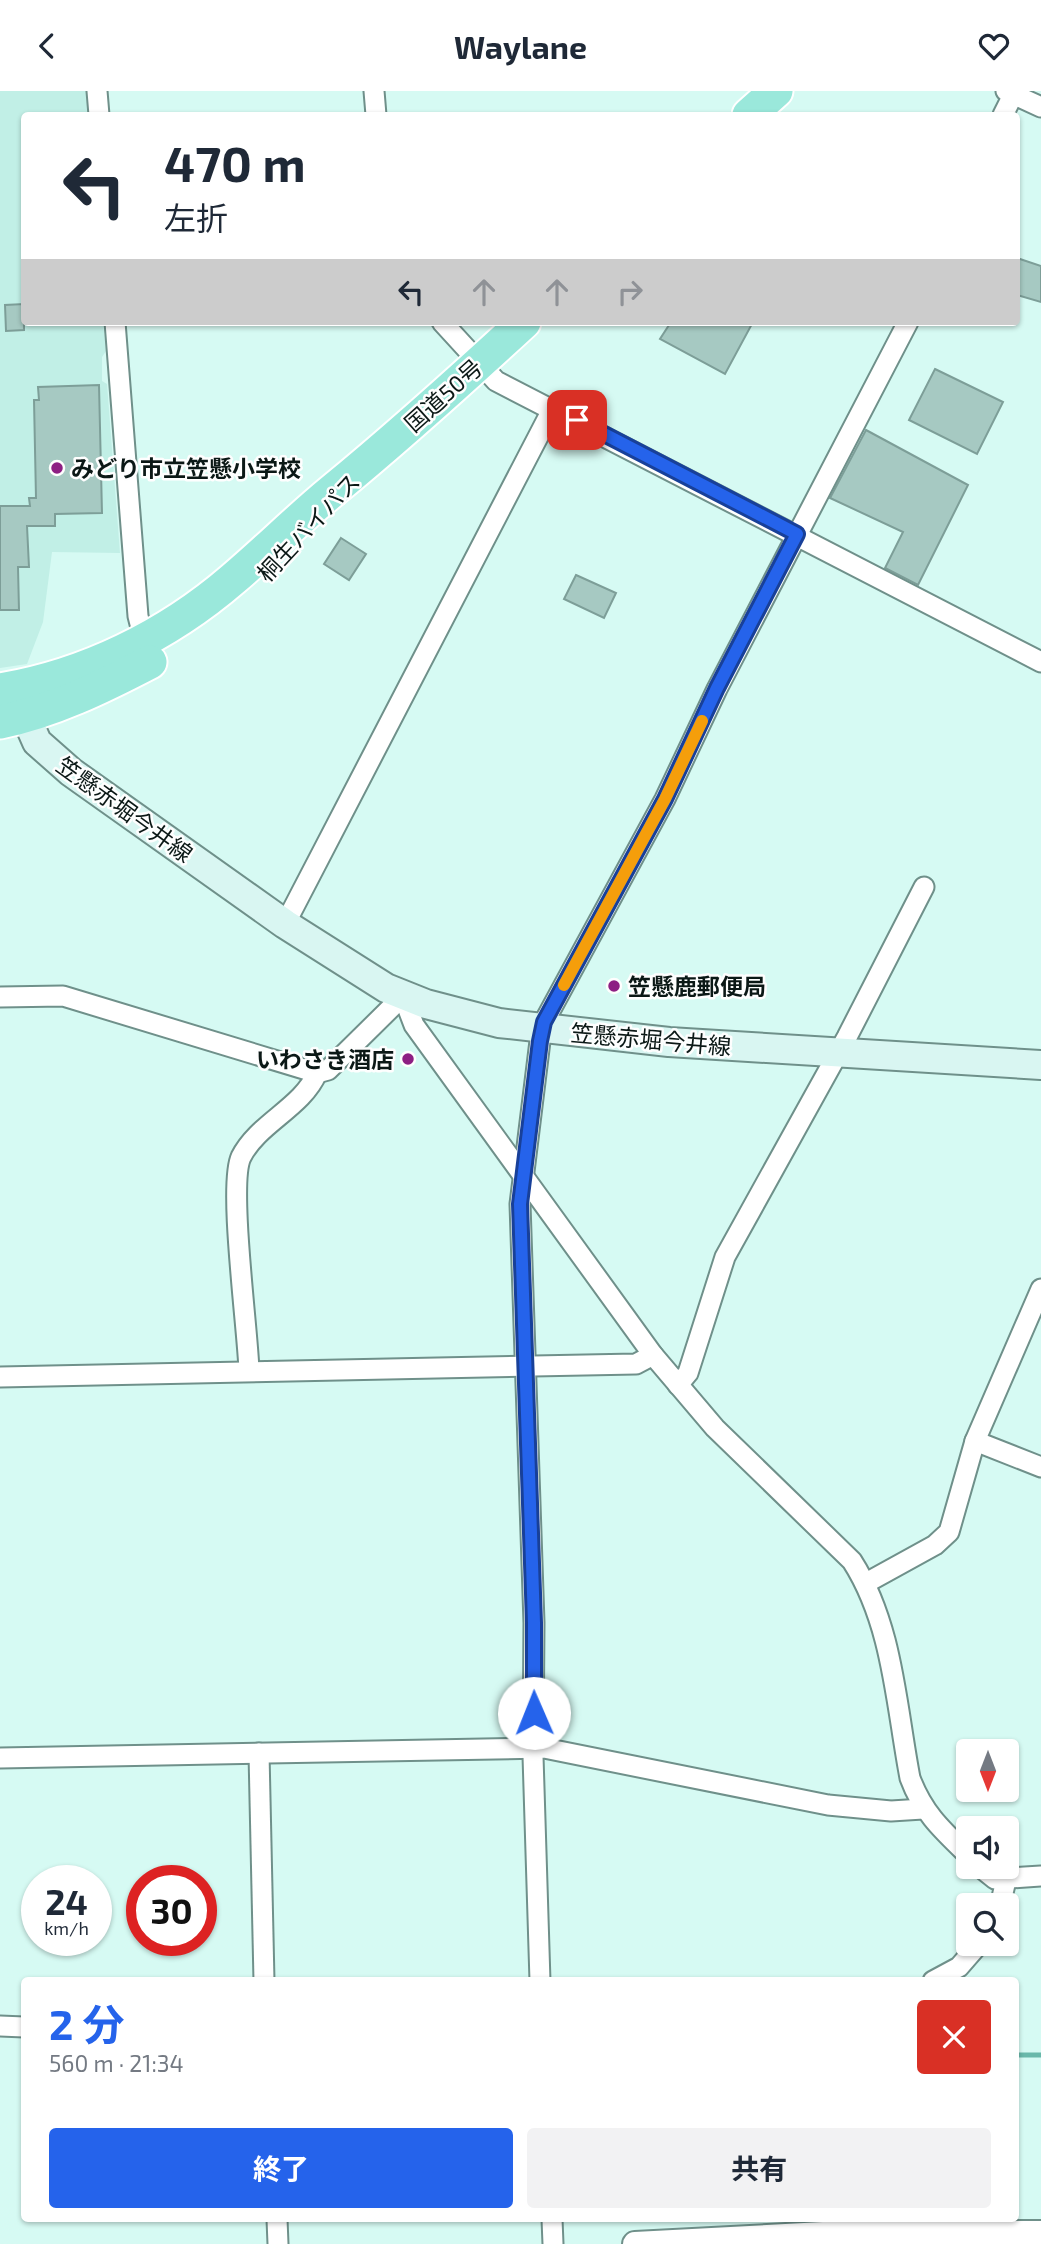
<!DOCTYPE html>
<html lang="ja">
<meta charset="utf-8">
<style>
body{margin:0;font-family:"Exo 2","Noto Sans JP",sans-serif;background:#f2f2f3;color:#1f2937;height:100vh;display:flex;flex-direction:column;font-size:26px;white-space:nowrap}
*{box-sizing:border-box;margin:0}
p{font-size:23px;color:#747a83}
.icon{flex:none;width:38px;height:38px;fill:none;stroke:currentColor;stroke-width:2;stroke-linecap:round;stroke-linejoin:round}
.map{position:relative;flex:1;overflow:hidden}
.side{position:absolute;left:21px;top:1886px;width:998px;height:245px;display:flex;flex-direction:column;background:#fff;border-radius:7px;box-shadow:0 2px 5px #0004}
.side>*{flex:none}
.top-card{position:absolute;left:21px;top:21px;width:999px;height:214px;border-radius:7px;box-shadow:0 2px 5px #0004;background:#fff;color:#1f2937;overflow:hidden}
.needle{width:46px;rotate:180deg}
.tools{position:absolute;left:956px;top:1648px;display:grid;gap:14px}
.tools a{display:grid;place-items:center;width:63px;height:63px;border-radius:7px;background:#fff;box-shadow:0 2px 5px #0004;font-size:35px}
.speed{position:absolute;left:21px;top:1774px;display:flex;gap:14px;font-size:35px;font-weight:700;text-align:center}
.speed>*{display:grid;place-content:center;width:91px;height:91px;border-radius:50%;background:#fff;box-shadow:0 2px 5px #0004;line-height:1}
.speed small{font-size:18px;font-weight:400}
.speed .limit{border:10px solid #d22;background:#fff;color:#111}
.pin{position:absolute;display:grid;place-items:center;width:60px;height:60px;color:#fff;margin:-30px;border-radius:14px;box-shadow:0 4px 10px #0006}
.me{position:absolute;width:77px;margin:-38px;rotate:359deg;stroke-linejoin:round;filter:drop-shadow(0 0 5px #0008)}
.turn{display:flex;align-items:center;gap:24px;height:147px;padding:0 28px;font-size:32px}
.turn .icon{width:91px;height:91px;stroke-width:2.5}
.turn b{display:block;font-size:49px;line-height:60px}
.lanes{display:flex;align-items:center;height:66px;padding:0 28px;background:#0003;justify-content:center;gap:35px;direction:ltr}
.lanes .off{opacity:.35}
.round{display:grid;place-items:center;flex:none;width:74px;height:74px;border-radius:7px;background:#f2f2f3}
.headline{display:flex;align-items:center;justify-content:space-between;height:119px;padding:0 28px}
h1{font-size:42px;font-weight:700;line-height:52px;color:#2563eb}
.cta{display:flex;gap:14px;margin-top:auto;padding:14px 28px}
.cta a{flex:1;height:80px;border-radius:7px;background:#2563eb;color:#fff;font-size:28px;font-weight:700;line-height:80px;text-align:center}
.cta a+a{background:#f2f2f3;color:#1f2937}
header{display:flex;justify-content:space-between;align-items:center;height:91px;padding:0 28px;background:#fff;font-size:32px;font-weight:700}
.map>svg:first-child{display:block}
.built{fill:#c1efe6}
.lines{fill:none;stroke-linecap:round;stroke-linejoin:round}
.stream{stroke:#69b8aa;stroke-width:5}
.building{fill:#a6c9c2;stroke:#7d9e98;stroke-width:2}
.minor-casing{stroke:#6f908a;stroke-width:23}
.tertiary-casing{stroke:#6f908a;stroke-width:28}
.secondary-casing{stroke:#6f908a;stroke-width:32}
.trunk-casing{stroke:#fff;stroke-width:37}
.minor{stroke:#fff;stroke-width:19}
.tertiary{stroke:#fff;stroke-width:24}
.secondary{stroke:#d9f6f2;stroke-width:28}
.trunk{stroke:#9ae8db;stroke-width:33}
.route-casing{stroke:#184099;stroke-width:18}
.route{stroke:#2563eb;stroke-width:12}
.slow{stroke:#f59e0b;stroke-width:12}
.poi-dot{fill:#8d1f83;stroke:#fefefe;stroke-width:2.5}
.labels{text-anchor:middle;dominant-baseline:central;stroke-width:5;stroke-linejoin:round;paint-order:stroke}
.street-label{font-size:23px;fill:#0b1816;stroke:#fefefe}
.poi-label{font-size:23px;font-weight:bold;fill:#0b1816;stroke:#fefefe;text-anchor:start}
</style>
<header><svg class="icon" aria-label="back" viewBox="0 0 24 24"><path d="M15 5l-7 7 7 7"/></svg>Waylane<svg class="icon" aria-label="heart" viewBox="0 0 24 24"><path d="M12 20l-8-8c-3-5 5-10 8-4 3-6 11-1 8 4z"/></svg></header>
<div class="map">
<svg width="1041" height="2153" viewBox="0 0 1041 2153">
<rect width="100%" height="100%" fill="#d6faf3"/>
<path class="built" d="M 0,0 L 86,0 L 88,24 L 24,24 L 24,231 L 103,231 L 106,260 L 102,266 L 102,290 L 107,293 L 120,462 L 52,461 L 43,531 L 27,573 L 0,577 Z"/>
<g class="lines">
<path class="stream" d="M 1015,1964 L 1041,1964"/>
</g>
<g class="building">
<path d="M 1017,167 L 1041,175 L 1041,211 L 1017,204 Z"/>
<path d="M 24,213 L 24,239 L 6,240 L 5,214 Z"/>
<path d="M 671,231 L 753,231 L 725,283 L 660,248 Z"/>
<path d="M 935,278 L 1003,311 L 977,363 L 909,329 Z"/>
<path d="M 99,294 L 102,422 L 55,423 L 55,435 L 27,435 L 29,476 L 18,476 L 19,519 L 0,519 L 0,415 L 30,415 L 29,407 L 36,407 L 34,309 L 39,309 L 38,296 Z"/>
<path d="M 866,339 L 968,394 L 918,494 L 885,477 L 903,441 L 830,407 Z"/>
<path d="M 341,447 L 366,463 L 349,489 L 324,473 Z"/>
<path d="M 576,484 L 616,502 L 604,527 L 564,508 Z"/>
</g>
<g class="lines">
<g class="minor-casing">
<g id="minor">
<path d="M 97,0 L 99,24"/>
<path d="M 374,0 L 376,24"/>
<path d="M 1006,0 L 1041,16"/>
<path d="M 1003,24 L 1015,0"/>
<path d="M 115,231 L 138,525 L 144,549"/>
<path d="M 442,231 L 496,290 L 1041,571"/>
<path d="M 285,833 L 553,317"/>
<path d="M 403,905 L 414,934 L 653,1264 L 715,1337 L 852,1470 C 893,1534 896,1614 910,1687 C 923,1722 942,1739 968,1764"/>
<path d="M 0,906 L 63,905 L 317,982 L 328,979 L 403,905"/>
<path d="M 249,1280 C 248,1240 228,1094 241,1066 C 258,1032 302,1017 317,982"/>
<path d="M 0,1286 L 636,1273 L 653,1264"/>
<path d="M 678,1294 L 688,1282 L 725,1166 L 847,946 L 924,796"/>
<path d="M 975,1350 L 1041,1376"/>
<path d="M 866,1492 L 935,1454 L 949,1441 L 975,1350 L 1041,1198"/>
<path d="M 259,1662 L 264,1890"/>
<path d="M 0,1667 L 544,1657 L 828,1714 L 891,1720 L 923,1718"/>
<path d="M 980,1776 L 995,1788 L 1041,1785"/>
<path d="M 1000,1815 L 1006,1789"/>
<path d="M 540,1890 L 533,1665 L 534,1532 L 520,1113 L 540,950 L 544,931 L 665,708 L 717,598 L 908,231"/>
<path d="M 933,1890 L 959,1876 L 979,1853"/>
<path d="M 0,1935 L 24,1936"/>
<path d="M 277,2128 L 278,2153"/>
<path d="M 552,2128 L 553,2153"/>
</g>
</g>
<g class="tertiary-casing">
<path id="tertiary" d="M 635,2153 L 842,2142 L 1041,2142"/>
</g>
<g class="secondary-casing">
<path id="secondary" d="M 11,613 L 26,626 L 37,651 L 71,681 L 285,833 L 386,897 L 426,913 L 499,932 L 669,951 L 1041,974"/>
</g>
<g class="trunk-casing">
<g id="trunk">
<path d="M 749,24 L 776,0"/>
<path d="M 0,599 C 85,585 167,545 233,488 C 266,460 298,428 332,400 C 398,346 461,289 524,231"/>
<path d="M 0,631 C 53,620 102,596 150,571"/>
</g>
</g>
<use href="#minor" class="minor"/>
<use href="#tertiary" class="tertiary"/>
<use href="#secondary" class="secondary"/>
<use href="#trunk" class="trunk"/>
</g>
<g class="lines">
<g class="route-casing">
<path id="route" d="M 534,1622 L 534,1532 L 520,1113 L 540,950 L 544,931 L 665,708 L 717,597 L 797,443 L 577,329"/>
</g>
<use href="#route" class="route"/>
<path class="slow" d="M 564,894 L 665,708 L 702,630"/>
</g>
<g class="poi-dot">
<circle cx="57" cy="377" r="7"/>
<circle cx="614" cy="895" r="7"/>
<circle cx="408" cy="968" r="7"/>
</g>
<g class="labels">
<g class="street-label">
<text transform="translate(443 304) rotate(-42)">国道50号</text>
<text transform="translate(308 436) rotate(-47)">桐生バイパス</text>
<text transform="translate(125 718) rotate(36)">笠懸赤堀今井線</text>
<text transform="translate(651 948) rotate(5)">笠懸赤堀今井線</text>
</g>
<g class="poi-label">
<text x="71" y="377">みどり市立笠懸小学校</text>
<text x="628" y="895">笠懸鹿郵便局</text>
<text x="394" y="968" text-anchor="end">いわさき酒店</text>
</g>
</g>
</svg>
<div class="tools">
<a><svg class="needle" viewBox="-14 -14 28 28"><path d="M0-13l5 13h-10z" fill="#e53935"/><path d="M0 13l5-13h-10z" fill="#747a83"/></svg></a>
<a><svg class="icon" aria-label="sound" viewBox="0 0 24 24"><path d="M4 9h4l5-4v14l-5-4H4zM17 9q2 3 0 6"/></svg></a>
<a><svg class="icon" aria-label="search" viewBox="0 0 24 24"><circle cx="10" cy="10" r="6"/><path d="M15 15l6 6"/></svg></a>
</div>
<div class="speed"><div>24<small>km/h</small></div><div class="limit">30</div></div>
<div class="pin" style="left:577px;top:329px;background:#d93025"><svg class="icon" aria-label="arrive" viewBox="0 0 24 24"><path d="M6 21V4h12l-3 4 3 4H6"/></svg></div>
<svg class="me" style="left:534px;top:1622px" viewBox="-20 -20 40 40"><circle r="19" fill="#fff"/><path d="M0-13L10 11 0 6-10 11z" fill="#2563eb"/></svg>
<div class="top-card">
<div class="turn"><svg class="icon" aria-label="left" viewBox="0 0 24 24"><path d="M17 20v-9H6M10 6l-5 5 5 5"/></svg><div><b>470 m</b>左折</div></div>
<div class="lanes"><svg class="icon" aria-label="left" viewBox="0 0 24 24"><path d="M17 20v-9H6M10 6l-5 5 5 5"/></svg><svg class="icon off" aria-label="ahead" viewBox="0 0 24 24"><path d="M12 20V5M6 11l6-6 6 6"/></svg><svg class="icon off" aria-label="ahead" viewBox="0 0 24 24"><path d="M12 20V5M6 11l6-6 6 6"/></svg><svg class="icon off" aria-label="right" viewBox="0 0 24 24"><path d="M7 20v-9h11M14 6l5 5-5 5"/></svg></div>
</div>
<section class="side">
<div class="headline"><div><h1>2 分</h1><p>560 m · 21:34</p></div><a class="round" style="background:#d93025;color:#fff"><svg class="icon" aria-label="close" viewBox="0 0 24 24"><path d="M6 6l12 12M18 6L6 18"/></svg></a></div>
<div class="cta"><a>終了</a><a>共有</a></div>
</section>
</div>
